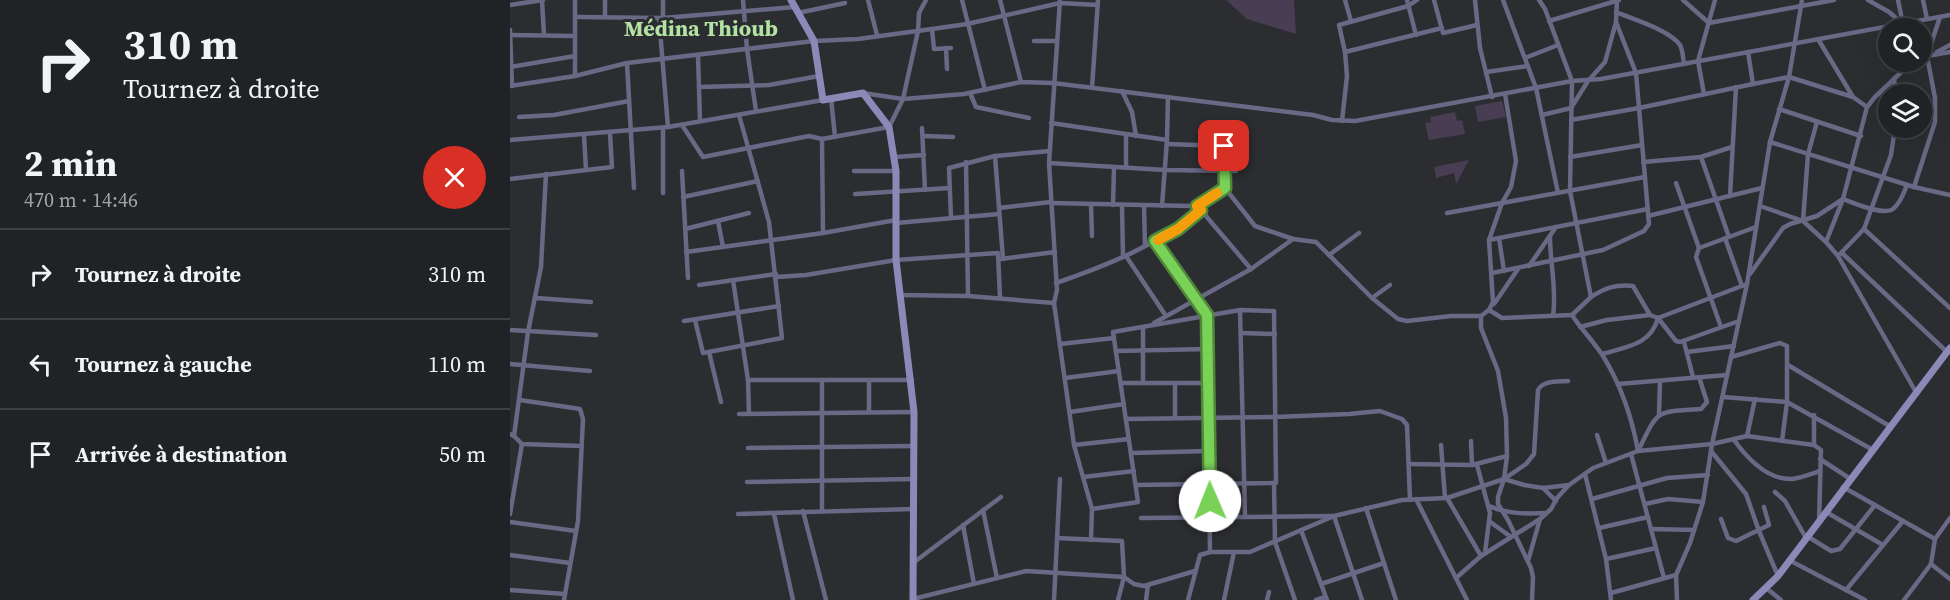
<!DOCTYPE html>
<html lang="fr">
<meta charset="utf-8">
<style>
body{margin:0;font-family:"Source Serif 4",serif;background:#282a2d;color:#f1f3f6;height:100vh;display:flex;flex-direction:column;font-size:22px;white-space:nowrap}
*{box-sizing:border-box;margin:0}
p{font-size:20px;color:#a2a4a7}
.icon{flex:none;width:33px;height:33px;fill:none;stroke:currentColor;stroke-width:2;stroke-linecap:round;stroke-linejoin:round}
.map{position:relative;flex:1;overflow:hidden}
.drawer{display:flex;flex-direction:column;background:#202225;width:510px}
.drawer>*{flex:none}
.banner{background:#202225;color:#f1f3f6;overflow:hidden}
.buttons{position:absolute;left:1368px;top:18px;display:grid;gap:12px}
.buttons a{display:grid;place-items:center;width:54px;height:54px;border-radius:50%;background:#202225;box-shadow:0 6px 24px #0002,0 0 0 2px #3d3f42;font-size:30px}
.pin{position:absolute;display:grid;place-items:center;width:51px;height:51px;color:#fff;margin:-26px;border-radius:12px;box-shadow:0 3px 9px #0006}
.me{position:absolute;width:66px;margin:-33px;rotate:359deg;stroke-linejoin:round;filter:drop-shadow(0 0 4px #0008)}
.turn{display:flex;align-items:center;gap:21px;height:126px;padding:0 24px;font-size:27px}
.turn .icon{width:78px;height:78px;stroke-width:2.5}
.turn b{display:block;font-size:42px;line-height:51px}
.round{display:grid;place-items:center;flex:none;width:63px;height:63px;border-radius:32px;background:#282a2d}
.head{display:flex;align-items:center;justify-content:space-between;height:102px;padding:0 24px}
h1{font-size:36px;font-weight:700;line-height:45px}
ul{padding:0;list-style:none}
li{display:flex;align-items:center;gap:18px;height:90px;padding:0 24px;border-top:2px solid #3d3f42}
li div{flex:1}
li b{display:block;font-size:22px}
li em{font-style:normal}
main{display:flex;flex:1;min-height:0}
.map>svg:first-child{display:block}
.green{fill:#493d53}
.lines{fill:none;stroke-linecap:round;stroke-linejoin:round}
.street{stroke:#696885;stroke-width:4.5}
.secondary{stroke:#8a89b7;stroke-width:7}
.route-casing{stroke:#4f8839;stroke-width:15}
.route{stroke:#79d158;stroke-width:10}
.slow{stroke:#f59e0b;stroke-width:10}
.labels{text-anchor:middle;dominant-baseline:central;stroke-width:6;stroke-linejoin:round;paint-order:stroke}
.quarter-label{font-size:22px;font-weight:bold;fill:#b3e3a3;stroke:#2b2d31}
</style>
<main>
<section class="drawer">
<div class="banner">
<div class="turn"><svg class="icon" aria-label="right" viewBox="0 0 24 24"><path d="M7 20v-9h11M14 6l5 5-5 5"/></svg><div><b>310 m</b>Tournez à droite</div></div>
</div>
<div class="head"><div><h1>2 min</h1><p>470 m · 14:46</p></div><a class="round" style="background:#d93025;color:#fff"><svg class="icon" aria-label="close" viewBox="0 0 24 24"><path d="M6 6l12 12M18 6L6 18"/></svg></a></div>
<ul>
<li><svg class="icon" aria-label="right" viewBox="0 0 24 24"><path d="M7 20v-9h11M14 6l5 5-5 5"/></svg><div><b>Tournez à droite</b></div><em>310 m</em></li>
<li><svg class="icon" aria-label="left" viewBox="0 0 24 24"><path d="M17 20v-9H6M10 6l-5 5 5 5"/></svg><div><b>Tournez à gauche</b></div><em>110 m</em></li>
<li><svg class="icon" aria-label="arrive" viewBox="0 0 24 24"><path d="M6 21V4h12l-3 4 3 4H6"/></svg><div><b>Arrivée à destination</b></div><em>50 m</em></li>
</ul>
</section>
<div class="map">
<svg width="1440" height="600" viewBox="0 0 1440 600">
<rect width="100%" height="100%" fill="#2b2d31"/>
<g class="green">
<path d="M 716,0 L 784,0 L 786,34 L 737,19 Z"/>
<path d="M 992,101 L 996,117 L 968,122 L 965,106 Z"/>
<path d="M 945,112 L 947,121 L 952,120 L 955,134 L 919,140 L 915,123 L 921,122 L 920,117 Z"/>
<path d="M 959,160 L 946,184 L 944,173 L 926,178 L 924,167 Z"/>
</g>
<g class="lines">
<g class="street">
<path d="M 32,0 L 34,35"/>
<path d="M 65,0 L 65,76"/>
<path d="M 95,0 L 95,17"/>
<path d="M 153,0 L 153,18"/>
<path d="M 233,0 L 237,49 L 246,111"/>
<path d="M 358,0 L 367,35"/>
<path d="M 452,0 L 475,90"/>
<path d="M 490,0 L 511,82"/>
<path d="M 550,0 L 539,163 L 547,290 L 544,303 L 564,445 L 582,509 L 581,540"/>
<path d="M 835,0 L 841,21"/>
<path d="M 897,0 L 906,35"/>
<path d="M 924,0 L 933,33 L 967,25"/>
<path d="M 965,0 L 970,48 L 982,97"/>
<path d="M 993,0 L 1026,88 L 1048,193"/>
<path d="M 1029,0 L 1035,9 L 1062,81 L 1060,191 L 1081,297 C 1095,288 1105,284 1123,286 L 1140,315 L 1148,318 L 1237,284"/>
<path d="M 1173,0 L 1199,23 L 1324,0"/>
<path d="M 1358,0 L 1379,12 L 1393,24 L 1388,0"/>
<path d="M 1413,0 L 1417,19"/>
<path d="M 0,5 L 33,0"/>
<path d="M 1106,12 C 1122,19 1160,30 1170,45 C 1173,50 1173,59 1174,64"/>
<path d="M 288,13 L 335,3"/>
<path d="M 66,17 L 153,18 L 285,7"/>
<path d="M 149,18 L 158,127"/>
<path d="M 1039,21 L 1109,0"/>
<path d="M 422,29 L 424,49 L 441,48"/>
<path d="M 0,30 L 2,86"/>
<path d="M 0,35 L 65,36"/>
<path d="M 1308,39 L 1343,97 L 1357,107"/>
<path d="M 524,41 L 546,41"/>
<path d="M 436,48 L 437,69"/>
<path d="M 835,52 L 932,28"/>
<path d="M 1238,52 L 1243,84 L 1279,77 L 1343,97"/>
<path d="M 1427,52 L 1440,45"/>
<path d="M 188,55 L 190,121"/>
<path d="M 1412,57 L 1440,52"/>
<path d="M 1015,58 L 1048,45"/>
<path d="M 117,63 L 124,188"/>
<path d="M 0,67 L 65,56"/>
<path d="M 976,72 L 1018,66"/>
<path d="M 0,86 L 65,76 L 117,63 L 304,41 L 348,39 L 422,29 L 457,24 L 550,3 L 588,5"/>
<path d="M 189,87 L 259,85 L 309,76"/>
<path d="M 582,88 L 588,0"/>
<path d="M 612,91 L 622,112 L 626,136"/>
<path d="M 353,93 L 393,99 L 454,94 L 511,82 L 543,83 L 803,115 L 822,120 L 845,121 L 1062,81 L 1091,79 L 1440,15"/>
<path d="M 460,93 L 466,107 L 519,118"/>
<path d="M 1194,94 L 1188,61 L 1205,0"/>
<path d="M 1386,94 L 1384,79 L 1402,62"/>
<path d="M 321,98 L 325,137"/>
<path d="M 1269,109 L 1351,136"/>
<path d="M 1032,115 L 1061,108 L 1078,81 L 1095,62 L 1106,22"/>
<path d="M 9,117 L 44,115 L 119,101"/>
<path d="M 1061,120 L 1129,108 L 1243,84"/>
<path d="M 832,121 L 837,76 L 835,52 L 829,25 L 898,6 L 907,0"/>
<path d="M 541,123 L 657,140"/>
<path d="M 172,125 L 193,157 L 299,136 L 312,139 L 379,127 L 393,99 L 408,31 L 409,13 L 416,0"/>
<path d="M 153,128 L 153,193"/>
<path d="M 412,128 L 415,190"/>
<path d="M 74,135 L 76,170"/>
<path d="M 413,136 L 443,137"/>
<path d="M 312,139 L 313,233"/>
<path d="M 0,140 L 158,127 L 313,100"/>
<path d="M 1260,142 L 1404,187 L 1440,195"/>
<path d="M 657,144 L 714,146 L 715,188 L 745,226 L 783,239 L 806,242 L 862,298 L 888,319 L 897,321 L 941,316 L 971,316 L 979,310 L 983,302 L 979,240 L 992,203 L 1001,187 L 1006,161 L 995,94"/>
<path d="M 485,156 L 493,259"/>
<path d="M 385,157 L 414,155"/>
<path d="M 1060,157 L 1132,145"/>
<path d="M 1191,157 L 1219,237"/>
<path d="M 456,162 L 458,296"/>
<path d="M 1133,162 L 1191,157 L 1222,147"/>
<path d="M 539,163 L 655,170 L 726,171"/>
<path d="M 616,168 L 616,135"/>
<path d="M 172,171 L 178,278"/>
<path d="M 344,171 L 386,171"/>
<path d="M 0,179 L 102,167 L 100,133"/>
<path d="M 1166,183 L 1189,248"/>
<path d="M 1404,187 L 1425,122 L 1425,98 L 1417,56 L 1430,17"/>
<path d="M 345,194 L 440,188"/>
<path d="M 1220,196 L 1226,87"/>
<path d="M 173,197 L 248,181"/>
<path d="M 541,203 L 682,206 L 687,206 L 715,188"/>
<path d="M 581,204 L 582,236"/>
<path d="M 603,205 L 604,167"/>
<path d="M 612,205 L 613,257"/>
<path d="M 634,206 L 635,246"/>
<path d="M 652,206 L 657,140 L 658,97"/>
<path d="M 1250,206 L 1293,221 L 1316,242 L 1328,256 L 1407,394"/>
<path d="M 489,208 L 541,202"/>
<path d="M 690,209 L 741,269"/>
<path d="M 937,213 L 1135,177"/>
<path d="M 1138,216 L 1252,188"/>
<path d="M 441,218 L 439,168 L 485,156 L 540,151"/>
<path d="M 208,221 L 213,247"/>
<path d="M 1293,221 L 1298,154 L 1307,122"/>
<path d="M 175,229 L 239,213"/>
<path d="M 1354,229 L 1440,308"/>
<path d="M 1040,237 C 1040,263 1047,290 1043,316"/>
<path d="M 989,238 L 994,271"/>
<path d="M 1215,238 L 1232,286"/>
<path d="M 979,240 L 1138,209"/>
<path d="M 645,241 L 697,316 L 700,552"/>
<path d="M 1316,242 L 1333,199 L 1357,107 L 1365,97 L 1384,79"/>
<path d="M 176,252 L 313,233 L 386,220 L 386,223 L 489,214"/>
<path d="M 1332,253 L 1437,352"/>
<path d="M 1330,254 L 1354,229 L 1381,155 L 1385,128"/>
<path d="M 819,255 L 849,233"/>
<path d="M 616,256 L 656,316"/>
<path d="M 491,259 L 545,252"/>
<path d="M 1019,266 L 1046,227"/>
<path d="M 982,273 L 1093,250 L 1134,231 L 1139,224 L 1126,73 L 1106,22 L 1107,0"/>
<path d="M 1240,274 L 1273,228 L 1280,224 L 1307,216 L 1333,199 C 1344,203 1373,216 1383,209 C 1390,204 1394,193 1397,185"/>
<path d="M 266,277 L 296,275 L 386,260 L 488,253 L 490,298"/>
<path d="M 223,280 L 238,380 L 239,414"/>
<path d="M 546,283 C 598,265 648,245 691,210"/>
<path d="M 189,285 L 266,274"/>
<path d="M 390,295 L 458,296 L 544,303"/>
<path d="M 26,298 L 81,302"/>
<path d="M 862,298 L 880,285"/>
<path d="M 984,304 L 1008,269"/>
<path d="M 730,310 L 735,517"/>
<path d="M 979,310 L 992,318 L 1062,315 C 1071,329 1084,342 1093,356 C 1111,385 1122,418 1128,451 L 1202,444 L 1237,436 L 1304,445 L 1311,450 L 1309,521"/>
<path d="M 1062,315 L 1081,297"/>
<path d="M 971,316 L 971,328 L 988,371 L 996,418 L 997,456 L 994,479 L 988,497 L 988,504 L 998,520 L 1021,568 L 1023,577 L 1022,600"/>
<path d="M 1148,318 L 1166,341 L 1170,342 L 1229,321"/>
<path d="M 185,320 L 193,353 L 272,338 L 259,222 L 229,115"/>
<path d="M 174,321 L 269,306"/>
<path d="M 644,323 L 741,269 L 783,239"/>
<path d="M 633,327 L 633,383"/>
<path d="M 1070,327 L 1097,320 L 1140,315"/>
<path d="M 1211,327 L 1186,257 L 1189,248 L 1246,227"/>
<path d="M 0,330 L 86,335"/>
<path d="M 731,333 L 765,334"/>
<path d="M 1174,342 L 1183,377"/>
<path d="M 550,344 L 604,338"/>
<path d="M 606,351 L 697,349"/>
<path d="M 199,352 L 211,402"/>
<path d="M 1177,352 L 1224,346"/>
<path d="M 1092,354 C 1116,347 1141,345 1148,318"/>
<path d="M 1221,357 L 1270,343 L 1277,346 L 1277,402 L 1363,450"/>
<path d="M 0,364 L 80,371"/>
<path d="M 1278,365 L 1381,427"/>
<path d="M 555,378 L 609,371"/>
<path d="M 238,380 L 402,380"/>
<path d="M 312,380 L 312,510"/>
<path d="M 359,380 L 359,412"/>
<path d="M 611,383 L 698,383"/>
<path d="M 665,383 L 665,418"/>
<path d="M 1108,384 L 1217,375"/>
<path d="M 1213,397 L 1277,402 L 1272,441"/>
<path d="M 10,400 L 70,409 L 73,419 L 68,521 L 54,600"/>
<path d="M 560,412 L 614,404"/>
<path d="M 229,414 L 404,412"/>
<path d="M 1149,414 L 1150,381"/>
<path d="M 1304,415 L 1304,445"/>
<path d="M 616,419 L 765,417 L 839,414 L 870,411 L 892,419 L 897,425 L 900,500"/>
<path d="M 0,434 L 4,436 L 12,444 L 71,446"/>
<path d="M 1087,435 L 1096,463"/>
<path d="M 4,436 L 18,332 L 31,267 L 36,174"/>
<path d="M 1237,436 L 1245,399"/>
<path d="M 1224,440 C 1237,458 1257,480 1282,479 C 1291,478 1301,474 1310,471"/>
<path d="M 961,441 L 962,465"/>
<path d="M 564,445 L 619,439"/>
<path d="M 931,445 L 935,498"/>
<path d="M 238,448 L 404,446"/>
<path d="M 1201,451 L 1236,494 L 1249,531 L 1268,576"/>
<path d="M 621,453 L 699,451"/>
<path d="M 1121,454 L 1154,578"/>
<path d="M 1310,459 L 1339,478"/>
<path d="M 899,464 L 962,465 L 997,456"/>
<path d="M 967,465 L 980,513 L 975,553"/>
<path d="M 1075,474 L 1096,559 L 1101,600"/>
<path d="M 573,477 L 624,471"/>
<path d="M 994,479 L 1016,464 L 1024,454 L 1028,390 C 1033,380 1048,382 1058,381"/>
<path d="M 237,482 L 404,479"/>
<path d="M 764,483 L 765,542 L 785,600"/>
<path d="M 1333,487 L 1425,539"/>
<path d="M 1033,488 L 1046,501"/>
<path d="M 1265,492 L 1275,501 L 1296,538"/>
<path d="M 937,498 L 971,556"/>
<path d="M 906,499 L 957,600"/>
<path d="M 1082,499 L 1157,478 L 1198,475"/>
<path d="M 1135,504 L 1158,499 L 1193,502"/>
<path d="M 979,506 C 997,514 1015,514 1035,513"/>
<path d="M 856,508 L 886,600"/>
<path d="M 582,509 L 628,502 L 603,332 L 730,310 L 764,311 L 766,483 L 626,485"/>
<path d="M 473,510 L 487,578"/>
<path d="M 293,511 L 316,600"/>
<path d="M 1316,512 L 1373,545"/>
<path d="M 0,514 L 12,444"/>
<path d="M 228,514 L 403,509"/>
<path d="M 264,514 L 283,600"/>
<path d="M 631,518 L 824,516 L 852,600"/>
<path d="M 1211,519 L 1218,538 L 1226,541 L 1259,525 L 1254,507"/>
<path d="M 979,521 L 1001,537"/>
<path d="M 0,522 L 66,531"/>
<path d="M 453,525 L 464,584"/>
<path d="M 1089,528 L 1138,517"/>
<path d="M 1141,529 L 1184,530"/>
<path d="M 791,530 L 817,600"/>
<path d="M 1297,536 L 1321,551 L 1330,549 L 1365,505"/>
<path d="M 547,538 L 612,541 L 614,577 L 608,600"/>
<path d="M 0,555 L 60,563"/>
<path d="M 1096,559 L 1146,548"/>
<path d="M 1279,560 L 1355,600"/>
<path d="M 1018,561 L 1030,519"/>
<path d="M 403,563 L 491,497"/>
<path d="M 1421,564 L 1440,579"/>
<path d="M 946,578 L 971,556 L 1030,519 L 1041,509 L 1047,498 L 1058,486"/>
<path d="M 811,584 L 874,563"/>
<path d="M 1256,588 L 1271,600"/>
<path d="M 0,590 L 55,594"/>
<path d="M 1336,590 L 1393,521"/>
<path d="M 1101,593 L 1166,575"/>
<path d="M 403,599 L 516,571 L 614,577 L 624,584 L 634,586 L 685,571"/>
<path d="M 544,600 L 550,479"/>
<path d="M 636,600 L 638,585"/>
<path d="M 678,600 L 690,555 L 700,552 L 740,552 L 824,516 L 892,500 L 937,498 L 994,479 L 1014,485 L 1033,488 L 1059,485 L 1083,468 L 1128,451 C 1149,409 1144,412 1191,409 L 1197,402 L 1189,377"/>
<path d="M 714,600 L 724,552"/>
<path d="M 757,600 L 759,592"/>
<path d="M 806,600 L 815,597"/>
<path d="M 1167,600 L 1166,575 L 1180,543 L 1193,502 L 1202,444 L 1237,284 L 1260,142 L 1279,77 L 1292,0"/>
<path d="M 1394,600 L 1421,564 L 1425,539 L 1440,518"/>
</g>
<g class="secondary">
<path d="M 281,0 L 304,41 L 313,100 L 353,93 L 379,127 L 386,171 L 386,220"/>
<path d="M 386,223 L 386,260 L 404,412 L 403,600"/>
<path d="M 1243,600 L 1268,576 L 1440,348"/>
</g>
</g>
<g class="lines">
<g class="route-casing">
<path id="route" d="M 700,501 L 697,315 L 645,241 L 668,229 L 691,210 L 687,206 L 715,188 L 714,146"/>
</g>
<use href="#route" class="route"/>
<path class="slow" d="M 648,240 L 668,229 L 691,210 L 687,206 L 707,193"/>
</g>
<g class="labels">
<g class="quarter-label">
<text x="191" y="28">Médina Thioub</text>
</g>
</g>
</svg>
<div class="buttons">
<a><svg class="icon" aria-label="search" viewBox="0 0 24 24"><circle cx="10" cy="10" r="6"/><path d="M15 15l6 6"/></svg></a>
<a><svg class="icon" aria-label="layers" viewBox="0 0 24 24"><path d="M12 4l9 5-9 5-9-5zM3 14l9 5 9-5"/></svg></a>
</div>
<div class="pin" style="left:714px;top:146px;background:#d93025"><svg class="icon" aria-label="arrive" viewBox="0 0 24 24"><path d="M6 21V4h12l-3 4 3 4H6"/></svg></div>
<svg class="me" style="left:700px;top:501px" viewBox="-20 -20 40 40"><circle r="19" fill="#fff"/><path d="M0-13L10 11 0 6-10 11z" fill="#79d158"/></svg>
</div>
</main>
